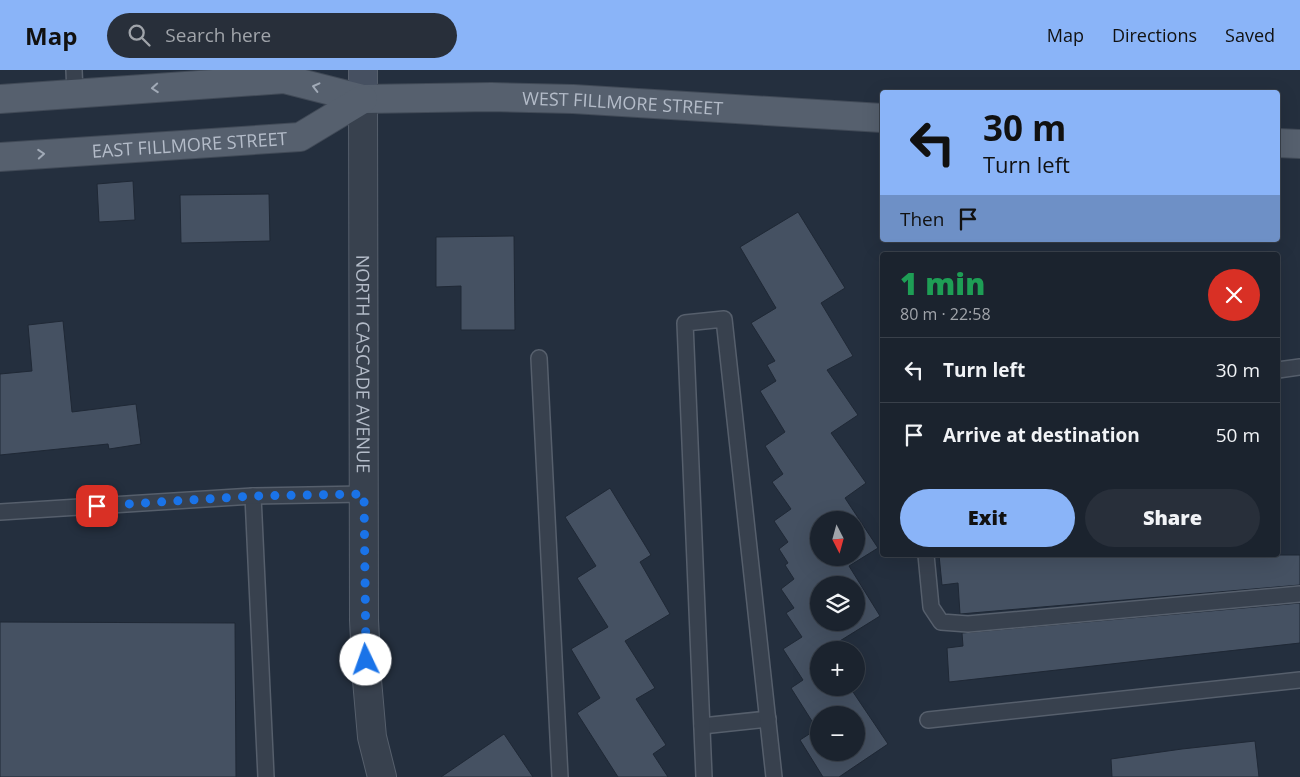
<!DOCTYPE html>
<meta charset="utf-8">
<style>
body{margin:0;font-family:"Open Sans",sans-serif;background:#282f3a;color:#f1f3f6;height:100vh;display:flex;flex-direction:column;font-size:19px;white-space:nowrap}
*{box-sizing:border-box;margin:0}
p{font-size:16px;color:#a0a4aa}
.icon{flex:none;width:28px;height:28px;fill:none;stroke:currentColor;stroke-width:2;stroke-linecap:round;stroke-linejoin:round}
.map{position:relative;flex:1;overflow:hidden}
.panel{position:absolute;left:880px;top:182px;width:400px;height:305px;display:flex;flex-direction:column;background:#1b232e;border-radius:5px;box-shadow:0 5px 20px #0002,0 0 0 1px #39404a}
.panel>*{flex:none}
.top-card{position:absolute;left:880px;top:20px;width:400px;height:152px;border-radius:5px;box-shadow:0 5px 20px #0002,0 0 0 1px #39404a;background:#8ab4f8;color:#111;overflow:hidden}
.needle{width:32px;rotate:174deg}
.buttons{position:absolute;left:810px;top:441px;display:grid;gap:10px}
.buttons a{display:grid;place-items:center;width:55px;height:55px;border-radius:50%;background:#1b232e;box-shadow:0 5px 20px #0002,0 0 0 1px #39404a;font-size:25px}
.pin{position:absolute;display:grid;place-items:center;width:42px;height:42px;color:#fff;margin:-21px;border-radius:10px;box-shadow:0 2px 8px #0006}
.me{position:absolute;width:55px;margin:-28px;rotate:357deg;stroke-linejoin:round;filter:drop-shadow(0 0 4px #0008)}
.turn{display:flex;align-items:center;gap:18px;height:105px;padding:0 20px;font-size:22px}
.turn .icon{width:65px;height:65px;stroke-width:2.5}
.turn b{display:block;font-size:35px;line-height:42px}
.then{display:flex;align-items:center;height:48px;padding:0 20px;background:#0003;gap:10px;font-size:19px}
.round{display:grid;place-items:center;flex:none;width:52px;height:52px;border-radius:26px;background:#282f3a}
.overview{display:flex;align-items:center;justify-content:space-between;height:85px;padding:0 20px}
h1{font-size:30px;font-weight:800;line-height:38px;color:#1e9e55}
.primary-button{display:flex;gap:10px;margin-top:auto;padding:10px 20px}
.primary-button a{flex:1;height:58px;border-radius:30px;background:#8ab4f8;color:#111;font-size:20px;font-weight:800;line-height:58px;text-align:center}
.primary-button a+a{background:#282f3a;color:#f1f3f6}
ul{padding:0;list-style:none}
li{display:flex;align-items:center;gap:15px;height:65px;padding:0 20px;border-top:1px solid #39404a}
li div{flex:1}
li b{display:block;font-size:19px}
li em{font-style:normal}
header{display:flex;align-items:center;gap:30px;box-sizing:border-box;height:70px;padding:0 25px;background:#8ab4f8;color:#111}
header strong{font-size:24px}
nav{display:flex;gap:28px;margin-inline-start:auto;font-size:18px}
.search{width:350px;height:45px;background:#282f3a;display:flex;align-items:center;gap:12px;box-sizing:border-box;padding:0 18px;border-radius:28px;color:#a0a4aa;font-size:19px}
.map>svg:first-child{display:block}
.building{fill:#455162;stroke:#1f2835;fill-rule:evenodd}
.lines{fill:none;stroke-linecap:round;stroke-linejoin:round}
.service-casing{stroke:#565f6c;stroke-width:18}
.tertiary-casing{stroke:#565f6c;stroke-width:30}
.secondary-casing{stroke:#565f6c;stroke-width:30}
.primary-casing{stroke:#414a57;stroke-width:30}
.service{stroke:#38414e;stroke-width:15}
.tertiary{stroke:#38414e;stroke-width:28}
.secondary{stroke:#465061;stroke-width:28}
.primary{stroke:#56606e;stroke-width:28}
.oneway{stroke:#a1aab7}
.route{stroke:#1a73e8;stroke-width:9;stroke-dasharray:0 16.2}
.labels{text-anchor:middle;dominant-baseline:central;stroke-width:4;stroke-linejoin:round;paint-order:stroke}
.street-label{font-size:18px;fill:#b4bcc9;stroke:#1d2633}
</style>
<header>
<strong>Map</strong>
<div class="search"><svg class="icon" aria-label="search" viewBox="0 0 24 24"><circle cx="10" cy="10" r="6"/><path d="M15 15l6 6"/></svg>Search here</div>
<nav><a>Map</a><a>Directions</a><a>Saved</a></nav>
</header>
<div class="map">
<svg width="1300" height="707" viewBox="0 0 1300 707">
<rect width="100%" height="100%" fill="#242f3e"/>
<g class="building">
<path d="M 133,111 L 135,150 L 99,152 L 97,114 Z"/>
<path d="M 269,124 L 270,171 L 181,173 L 180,125 Z"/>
<path d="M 798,142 L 845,218 L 821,233 L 853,286 L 827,300 L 858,345 L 831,363 L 866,413 L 845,428 L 878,478 L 849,496 L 880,546 L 835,574 L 839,580 L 819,580 L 819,618 L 854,618 L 851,619 L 888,674 L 839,707 L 823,707 L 800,670 L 817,659 L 791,618 L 803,610 L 783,579 L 802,567 L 786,543 L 794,538 L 781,519 L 794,509 L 785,495 L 788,493 L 779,479 L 788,472 L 774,451 L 791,439 L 772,412 L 783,404 L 765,376 L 785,362 L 760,321 L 776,311 L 767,295 L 775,291 L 751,253 L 776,238 L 740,177 ZM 819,450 L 856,450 L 856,488 L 819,488 ZM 819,515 L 856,515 L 856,552 L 819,552 ZM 819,645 L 856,645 L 856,682 L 819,682 Z"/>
<path d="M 514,166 L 515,260 L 461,260 L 461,216 L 436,217 L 436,167 Z"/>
<path d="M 63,251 L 72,342 L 136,334 L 141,374 L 109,379 L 108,374 L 0,385 L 0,304 L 32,301 L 28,255 Z"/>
<path d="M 610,418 L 651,485 L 640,492 L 670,544 L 625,571 L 655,618 L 636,629 L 666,675 L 653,684 L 668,707 L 618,707 L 577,643 L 600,628 L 571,579 L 608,557 L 577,508 L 596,496 L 565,447 Z"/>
<path d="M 939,485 L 1300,485 L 1300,515 L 960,544 L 958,513 L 942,515 Z"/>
<path d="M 1300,533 L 1300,573 L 949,612 L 947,578 L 963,576 L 962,563 Z"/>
<path d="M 0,552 L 235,553 L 236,707 L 0,707 Z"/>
<path d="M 504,664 L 533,707 L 441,707 Z"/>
<path d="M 1255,671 L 1259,707 L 1112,707 L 1111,689 L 1182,679 Z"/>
</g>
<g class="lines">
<g class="service-casing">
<g id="service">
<path d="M 74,0 L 75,23"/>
<path d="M 539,288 L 560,707"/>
<path d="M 1278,300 L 1300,297"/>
<path d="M 253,426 L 266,707"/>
<path d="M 0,442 L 253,426 L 364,424"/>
<path d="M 926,485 L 931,537 L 941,552 L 968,554 L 1300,524"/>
<path d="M 928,650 L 1300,610"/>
<path d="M 702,656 L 768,649"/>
<path d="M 704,707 L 685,253 L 724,249 L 774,707"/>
</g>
</g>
<g class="tertiary-casing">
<g id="tertiary">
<path id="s1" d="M 363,29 L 364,550 L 367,610 L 372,667 L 382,707"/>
</g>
</g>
<g class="secondary-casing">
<path id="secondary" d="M 363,0 L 363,29"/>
</g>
<g class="primary-casing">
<g id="primary">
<path id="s2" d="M 0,29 L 284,9 L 363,29 L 491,27 L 573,29 L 882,48"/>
<path d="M 1278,73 L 1300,74"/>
<path id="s3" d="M 0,87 L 300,67 L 363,29"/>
</g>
</g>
<use href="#service" class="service"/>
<use href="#tertiary" class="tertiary"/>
<use href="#secondary" class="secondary"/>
<use href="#primary" class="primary"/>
</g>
<defs><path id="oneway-chevron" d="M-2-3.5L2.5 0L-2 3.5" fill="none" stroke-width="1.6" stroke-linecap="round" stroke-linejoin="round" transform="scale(1.25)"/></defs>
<g class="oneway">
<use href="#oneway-chevron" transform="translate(316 17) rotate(-166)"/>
<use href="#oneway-chevron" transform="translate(155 18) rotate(176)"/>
<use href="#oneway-chevron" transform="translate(41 84) rotate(-4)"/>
</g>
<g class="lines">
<path class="route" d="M 97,436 L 253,426 L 364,424 L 366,590"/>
</g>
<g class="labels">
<g class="street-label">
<text stroke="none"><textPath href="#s2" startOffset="626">WEST FILLMORE STREET</textPath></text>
<text stroke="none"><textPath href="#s3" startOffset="190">EAST FILLMORE STREET</textPath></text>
<text stroke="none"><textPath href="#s1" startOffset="265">NORTH CASCADE AVENUE</textPath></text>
</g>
</g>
</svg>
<div class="buttons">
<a><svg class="needle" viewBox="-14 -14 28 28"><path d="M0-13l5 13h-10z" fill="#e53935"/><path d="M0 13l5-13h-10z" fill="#a0a4aa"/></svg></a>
<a><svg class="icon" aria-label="layers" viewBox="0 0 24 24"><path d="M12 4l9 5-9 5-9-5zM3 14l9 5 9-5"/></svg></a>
<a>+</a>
<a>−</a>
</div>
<div class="pin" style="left:97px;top:436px;background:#d93025"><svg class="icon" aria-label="arrive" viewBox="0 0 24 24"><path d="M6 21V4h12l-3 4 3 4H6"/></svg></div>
<svg class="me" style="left:366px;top:590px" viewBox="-20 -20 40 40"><circle r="19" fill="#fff"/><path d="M0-13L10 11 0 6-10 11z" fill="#1a73e8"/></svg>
<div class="top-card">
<div class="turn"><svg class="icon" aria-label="left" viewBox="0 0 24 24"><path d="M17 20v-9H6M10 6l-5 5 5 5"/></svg><div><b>30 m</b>Turn left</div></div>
<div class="then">Then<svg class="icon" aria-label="arrive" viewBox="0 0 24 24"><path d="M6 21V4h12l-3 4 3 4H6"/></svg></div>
</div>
<section class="panel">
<div class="overview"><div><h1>1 min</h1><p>80 m · 22:58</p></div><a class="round" style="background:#d93025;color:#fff"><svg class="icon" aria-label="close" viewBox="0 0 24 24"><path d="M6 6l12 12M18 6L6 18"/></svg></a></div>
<ul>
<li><svg class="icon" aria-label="left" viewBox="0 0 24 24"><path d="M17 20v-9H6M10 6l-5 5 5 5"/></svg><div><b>Turn left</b></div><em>30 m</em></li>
<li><svg class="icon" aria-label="arrive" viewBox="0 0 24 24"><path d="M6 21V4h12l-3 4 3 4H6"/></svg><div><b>Arrive at destination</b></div><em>50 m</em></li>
</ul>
<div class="primary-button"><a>Exit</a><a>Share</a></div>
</section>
</div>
